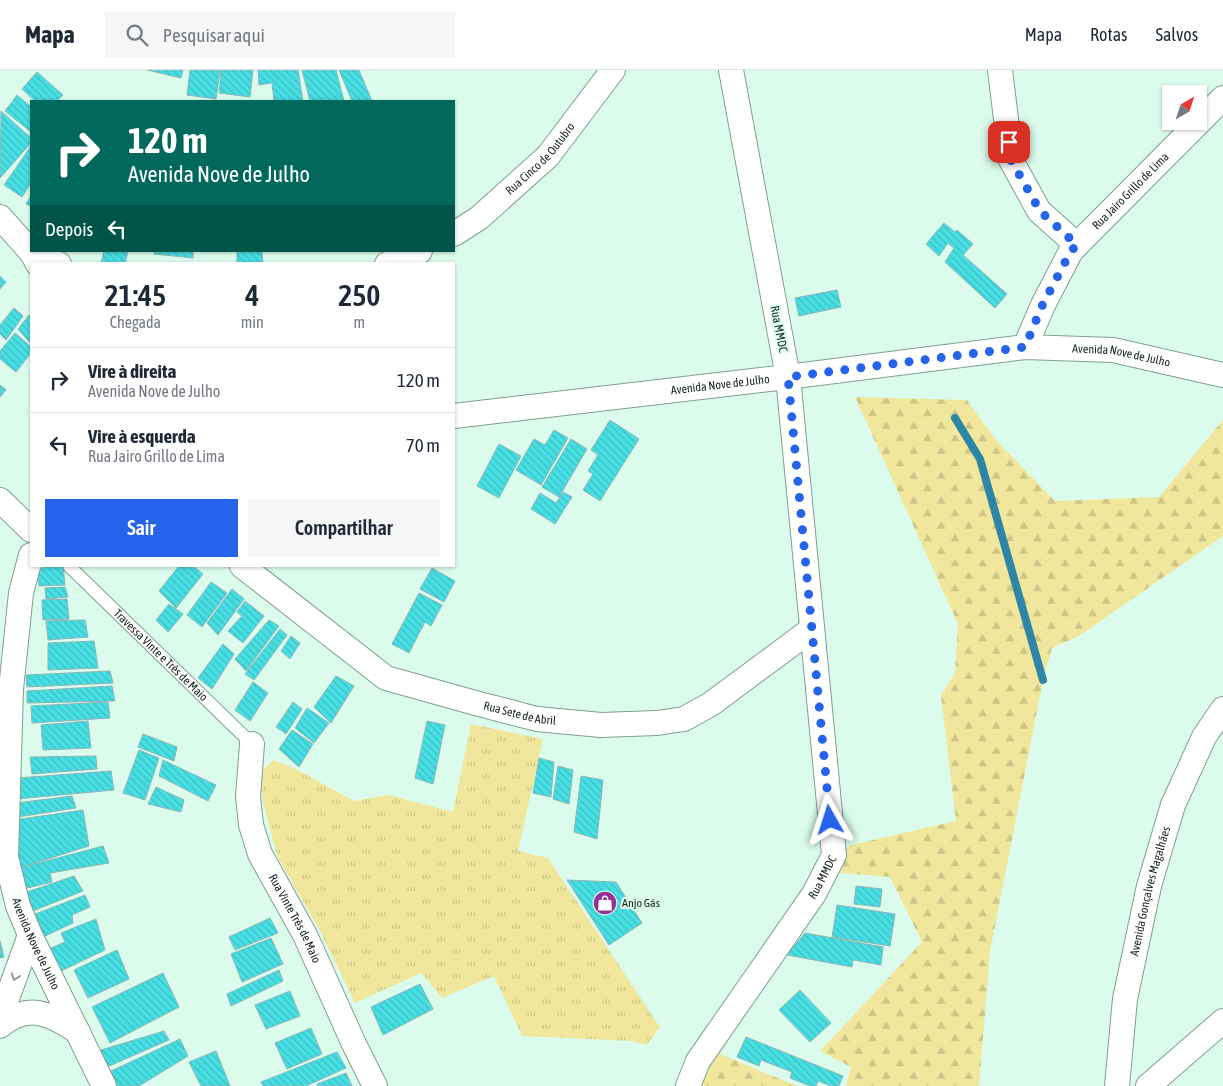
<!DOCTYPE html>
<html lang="pt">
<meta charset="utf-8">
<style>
body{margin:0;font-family:"Asap Condensed",sans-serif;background:#f6f6f7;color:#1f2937;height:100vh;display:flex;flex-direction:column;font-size:19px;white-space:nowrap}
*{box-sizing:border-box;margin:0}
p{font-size:16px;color:#747a83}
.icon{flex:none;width:28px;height:28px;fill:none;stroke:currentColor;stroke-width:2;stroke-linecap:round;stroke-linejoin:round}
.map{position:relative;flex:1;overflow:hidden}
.sheet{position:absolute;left:30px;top:192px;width:425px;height:305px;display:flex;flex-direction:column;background:#fff;border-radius:0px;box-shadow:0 1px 4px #0004}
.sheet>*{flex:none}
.banner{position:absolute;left:30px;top:30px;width:425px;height:152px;border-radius:0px;box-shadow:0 1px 4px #0004;background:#00695c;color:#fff;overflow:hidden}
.needle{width:32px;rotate:39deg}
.buttons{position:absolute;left:1162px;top:15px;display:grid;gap:10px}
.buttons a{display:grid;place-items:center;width:45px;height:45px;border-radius:0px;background:#fff;box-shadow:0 1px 4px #0004;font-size:25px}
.pin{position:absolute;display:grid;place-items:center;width:42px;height:42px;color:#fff;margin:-21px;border-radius:10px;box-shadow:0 2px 8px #0006}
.me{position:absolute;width:55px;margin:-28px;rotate:354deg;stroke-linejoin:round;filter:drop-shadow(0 0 4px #0008)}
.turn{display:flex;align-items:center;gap:18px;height:105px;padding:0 15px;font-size:22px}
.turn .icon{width:65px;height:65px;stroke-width:2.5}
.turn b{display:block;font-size:35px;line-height:42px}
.then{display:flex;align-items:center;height:48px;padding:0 15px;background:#0003;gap:10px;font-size:19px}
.eta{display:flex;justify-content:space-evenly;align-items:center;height:85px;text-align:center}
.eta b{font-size:30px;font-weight:600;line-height:35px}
.action{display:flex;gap:10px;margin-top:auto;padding:10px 15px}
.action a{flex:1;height:58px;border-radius:0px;background:#2563eb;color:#fff;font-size:20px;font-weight:600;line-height:58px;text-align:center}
.action a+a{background:#f6f6f7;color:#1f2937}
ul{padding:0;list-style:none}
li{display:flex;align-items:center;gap:15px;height:65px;padding:0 15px;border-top:1px solid #e0e1e3}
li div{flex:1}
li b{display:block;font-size:19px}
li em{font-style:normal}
header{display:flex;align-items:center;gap:30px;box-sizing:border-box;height:70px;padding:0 25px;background:#fff;border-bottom:1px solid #e0e1e3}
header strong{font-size:24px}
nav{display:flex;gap:28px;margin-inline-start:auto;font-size:18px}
.search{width:350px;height:45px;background:#f6f6f7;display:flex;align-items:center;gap:12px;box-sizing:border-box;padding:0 18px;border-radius:0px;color:#747a83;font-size:19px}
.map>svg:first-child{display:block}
.grass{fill:url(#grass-tufts)}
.forest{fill:url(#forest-firs)}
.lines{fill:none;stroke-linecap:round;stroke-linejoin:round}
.stream{stroke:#2d86a6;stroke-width:8}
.building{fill:url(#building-back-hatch);stroke:#90b4b5}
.lane-casing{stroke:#809e90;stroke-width:14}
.street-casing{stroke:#809e90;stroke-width:26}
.lane{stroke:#fff;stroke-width:12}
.street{stroke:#fff;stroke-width:24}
.oneway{stroke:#989d9b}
.route{stroke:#2563eb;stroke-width:9;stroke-dasharray:0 16.2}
.labels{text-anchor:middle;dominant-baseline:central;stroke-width:4.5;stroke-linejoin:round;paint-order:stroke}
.street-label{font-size:12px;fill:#192520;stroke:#dbfced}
.poi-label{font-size:12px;fill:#192520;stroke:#dbfced;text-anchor:start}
</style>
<header>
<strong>Mapa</strong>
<div class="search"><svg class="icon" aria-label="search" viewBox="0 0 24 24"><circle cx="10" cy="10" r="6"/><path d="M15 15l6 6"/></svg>Pesquisar aqui</div>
<nav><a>Mapa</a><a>Rotas</a><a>Salvos</a></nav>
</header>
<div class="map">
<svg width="1223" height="1016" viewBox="0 0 1223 1016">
<defs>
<pattern id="grass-tufts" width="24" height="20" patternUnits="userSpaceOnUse" patternTransform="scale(1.25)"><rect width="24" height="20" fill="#f0e79c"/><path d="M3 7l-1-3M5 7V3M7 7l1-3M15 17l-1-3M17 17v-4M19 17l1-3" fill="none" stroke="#cdc686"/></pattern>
<pattern id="forest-firs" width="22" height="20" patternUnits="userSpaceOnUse" patternTransform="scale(1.25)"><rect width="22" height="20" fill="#f0e79c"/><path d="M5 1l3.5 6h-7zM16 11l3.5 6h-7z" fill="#cdc686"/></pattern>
<pattern id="building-back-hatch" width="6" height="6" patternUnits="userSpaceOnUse" patternTransform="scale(1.25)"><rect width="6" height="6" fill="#46dfe4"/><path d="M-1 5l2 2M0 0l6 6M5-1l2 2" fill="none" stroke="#3dbfc3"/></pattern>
</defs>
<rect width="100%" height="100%" fill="#dbfced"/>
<path class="grass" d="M 471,654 L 543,669 L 518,781 L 548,788 L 660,957 L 647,975 L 632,971 L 522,966 L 494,906 L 442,928 L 421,903 L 355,933 L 319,859 L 278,788 L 264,737 L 259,704 L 273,690 L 294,698 L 354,731 L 389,725 L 453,742 Z"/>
<g class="forest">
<path d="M 855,327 L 967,330 L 995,369 L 1055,431 L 1159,427 L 1223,350 L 1223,466 L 1079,566 L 1052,578 L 1043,610 L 990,882 L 979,1016 L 846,1016 L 851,997 L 820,981 L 922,872 L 890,807 L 840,803 L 847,776 L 956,751 L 941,625 L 955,603 L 958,554 Z"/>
<path d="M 715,982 L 797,1016 L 703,1016 L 705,999 Z"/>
</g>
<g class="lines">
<path class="stream" d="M 955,348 L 980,389 L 1043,610"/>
</g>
<g class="building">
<path d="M 147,0 L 183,0 L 181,8 Z"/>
<path d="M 190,0 L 220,0 L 216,29 L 187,25 Z"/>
<path d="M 221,0 L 253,0 L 250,27 L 219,23 Z"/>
<path d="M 258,0 L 298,0 L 303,31 L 274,31 L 272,13 L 259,15 Z"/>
<path d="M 302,0 L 336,0 L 344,31 L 310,31 Z"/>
<path d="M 339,0 L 359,0 L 372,31 L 352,31 Z"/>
<path d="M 37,2 L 63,25 L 57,31 L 35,31 L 22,19 Z"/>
<path d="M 17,25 L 31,37 L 31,62 L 5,41 Z"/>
<path d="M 1,41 L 31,68 L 31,73 L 0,108 Z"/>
<path d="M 31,76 L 31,113 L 22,127 L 4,115 Z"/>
<path d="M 31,126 L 31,136 L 26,134 Z"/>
<path d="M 944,153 L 955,162 L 957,160 L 973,174 L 963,185 L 1007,224 L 995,238 L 945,192 L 954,178 L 948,173 L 939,186 L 926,174 Z"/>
<path d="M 104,181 L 128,181 L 125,194 L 101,193 Z"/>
<path d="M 154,181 L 193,181 L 193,188 L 154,184 Z"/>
<path d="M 237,181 L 262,181 L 263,194 L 237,194 Z"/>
<path d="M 0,206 L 6,212 L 0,219 Z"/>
<path d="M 837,220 L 841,237 L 799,246 L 795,228 Z"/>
<path d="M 14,238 L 23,246 L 6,270 L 0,264 L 0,255 Z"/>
<path d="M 29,245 L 31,248 L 31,274 L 18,259 Z"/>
<path d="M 15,263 L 31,277 L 31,283 L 16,302 L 0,289 L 0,281 Z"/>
<path d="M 0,315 L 6,320 L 0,327 Z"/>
<path d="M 610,350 L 639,369 L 600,431 L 583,420 L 593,404 L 588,401 L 598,385 L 591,380 Z"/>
<path d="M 554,360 L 568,368 L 541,415 L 516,400 L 534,369 L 545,375 Z"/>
<path d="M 571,369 L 587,379 L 559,427 L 542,417 Z"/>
<path d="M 499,374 L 521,386 L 499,428 L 477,416 Z"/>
<path d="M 563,422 L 572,427 L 555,454 L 531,439 L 540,423 L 556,433 Z"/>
<path d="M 46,496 L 63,496 L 65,515 L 39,516 L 38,501 Z"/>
<path d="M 179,496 L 193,496 L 203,504 L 176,538 L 159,521 Z"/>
<path d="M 432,498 L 455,511 L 444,532 L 420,519 Z"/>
<path d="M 211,512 L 227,523 L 202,557 L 187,545 Z"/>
<path d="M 65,517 L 68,527 L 46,529 L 45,518 Z"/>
<path d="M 232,519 L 244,529 L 218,565 L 207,553 Z"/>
<path d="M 419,523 L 442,535 L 431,556 L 425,552 L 409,583 L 392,574 Z"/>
<path d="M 67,529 L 69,549 L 43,550 L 42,530 Z"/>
<path d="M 245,531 L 264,546 L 243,573 L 228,561 L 242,546 L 237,542 Z"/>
<path d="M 169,534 L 183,544 L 168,562 L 156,550 Z"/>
<path d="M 85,550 L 88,567 L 48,570 L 46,551 Z"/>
<path d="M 269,550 L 279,556 L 246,601 L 235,589 Z"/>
<path d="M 280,559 L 287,565 L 254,610 L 245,604 Z"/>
<path d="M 291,566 L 300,573 L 290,589 L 281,581 Z"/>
<path d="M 94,571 L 98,598 L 48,600 L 48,573 Z"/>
<path d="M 223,574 L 234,584 L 212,619 L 198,608 Z"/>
<path d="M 110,601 L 113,613 L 27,617 L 26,605 Z"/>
<path d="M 336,606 L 354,616 L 331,653 L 314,637 Z"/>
<path d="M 253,612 L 268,623 L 250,651 L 235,640 Z"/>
<path d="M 112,616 L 115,631 L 27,633 L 27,621 Z"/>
<path d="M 108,632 L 110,648 L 32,653 L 31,636 Z"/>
<path d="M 293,632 L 302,639 L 286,664 L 276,657 Z"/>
<path d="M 307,638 L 329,653 L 314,673 L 295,658 Z"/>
<path d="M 88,651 L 91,678 L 43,680 L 41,655 Z"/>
<path d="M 427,651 L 445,655 L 433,714 L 415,708 Z"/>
<path d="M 292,660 L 313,674 L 299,697 L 279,679 Z"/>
<path d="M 143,664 L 177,677 L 174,691 L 138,677 Z"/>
<path d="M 139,680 L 159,688 L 145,730 L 123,723 Z"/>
<path d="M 96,686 L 97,699 L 32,704 L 30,687 Z"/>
<path d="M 539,688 L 554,692 L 551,727 L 533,723 Z"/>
<path d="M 163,690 L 216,715 L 208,731 L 159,706 Z"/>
<path d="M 558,696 L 573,700 L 569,734 L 553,729 Z"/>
<path d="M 111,701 L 114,720 L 17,729 L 17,708 Z"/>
<path d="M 581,706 L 603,710 L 597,769 L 574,762 Z"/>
<path d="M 156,717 L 184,730 L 181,742 L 148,734 Z"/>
<path d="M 72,726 L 76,738 L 18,747 L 16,733 Z"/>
<path d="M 83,740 L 89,776 L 19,798 L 14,750 Z"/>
<path d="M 103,776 L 109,793 L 50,803 L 52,812 L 27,818 L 19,798 Z"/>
<path d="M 74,806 L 83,821 L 33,841 L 27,822 Z"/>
<path d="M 567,810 L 616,812 L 642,853 L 609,875 Z"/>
<path d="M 856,816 L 882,819 L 880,837 L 854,834 Z"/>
<path d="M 85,825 L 90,837 L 72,845 L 73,853 L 43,867 L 35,844 Z"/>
<path d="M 837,835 L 895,844 L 890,876 L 832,867 Z"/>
<path d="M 270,848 L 278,863 L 235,880 L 229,867 Z"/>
<path d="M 96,849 L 105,880 L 59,902 L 49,879 L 65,872 L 61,863 Z"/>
<path d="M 805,863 L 883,877 L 881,895 L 853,890 L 852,897 L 787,885 Z"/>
<path d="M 271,868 L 283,894 L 242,912 L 231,884 Z"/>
<path d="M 0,871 L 4,887 L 0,888 Z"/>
<path d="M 117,880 L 129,909 L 88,928 L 74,900 Z"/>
<path d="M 279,900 L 283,911 L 231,936 L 227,924 Z"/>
<path d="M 163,903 L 179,937 L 110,973 L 92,937 Z"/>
<path d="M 420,914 L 433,939 L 383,965 L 371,937 Z"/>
<path d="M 800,920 L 831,953 L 810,972 L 779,940 Z"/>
<path d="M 290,921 L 300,946 L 266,959 L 255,935 Z"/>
<path d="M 311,958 L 322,984 L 287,999 L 275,973 Z"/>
<path d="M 164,961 L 169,970 L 107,997 L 101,980 Z"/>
<path d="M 746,967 L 843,1006 L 839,1016 L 831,1016 L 818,1011 L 816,1016 L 810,1016 L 790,1008 L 792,1002 L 761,990 L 759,996 L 737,987 Z"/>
<path d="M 180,969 L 188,986 L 139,1016 L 116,1016 L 109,1002 Z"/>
<path d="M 216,981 L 230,1016 L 201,1016 L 189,992 Z"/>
<path d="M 337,982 L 346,998 L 306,1016 L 263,1016 L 261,1012 Z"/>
<path d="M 346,1003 L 352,1016 L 318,1016 L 317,1014 Z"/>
</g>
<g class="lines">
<g class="lane-casing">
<g id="lane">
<path id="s1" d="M 69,496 L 252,674"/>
</g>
</g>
<g class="street-casing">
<g id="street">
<path d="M 1000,0 L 1011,90 L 1039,141 L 1077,175"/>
<path d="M 0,147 L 32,183 L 38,194"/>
<path id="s2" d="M 454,164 L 479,148 L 548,86 L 613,0"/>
<path d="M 32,183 L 59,194"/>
<path d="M 387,194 L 420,181"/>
<path id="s3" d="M 1025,277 L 1043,235 L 1071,181 L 1223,28"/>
<path id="s4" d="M 454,346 L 803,305 L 1025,277 L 1113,280 L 1223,305"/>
<path d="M 0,430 L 31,460"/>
<path id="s5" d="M 31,485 L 21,523 L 11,619 L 6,787 L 18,836 L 30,865 L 104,1016"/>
<path id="s6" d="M 242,496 L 386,608 L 479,634 L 537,649 L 601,655 L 657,653 L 684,649 L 711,634 L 812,559"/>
<path id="s7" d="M 252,674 L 248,727 L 251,755 L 260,784 L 305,865 L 354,974 L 375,1016"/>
<path d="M 0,948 L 30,865"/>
<path d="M 0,956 C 28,932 51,944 78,962"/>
<path id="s8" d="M 688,1016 L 698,991 L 814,824 L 834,785 L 788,307 L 731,0"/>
<path id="s9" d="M 1117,1016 L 1125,929 L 1149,816 L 1173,735 L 1204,667 L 1223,639"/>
<path d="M 1148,1016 L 1223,951"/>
</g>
</g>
<use href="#lane" class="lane"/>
<use href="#street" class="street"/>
</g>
<defs><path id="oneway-chevron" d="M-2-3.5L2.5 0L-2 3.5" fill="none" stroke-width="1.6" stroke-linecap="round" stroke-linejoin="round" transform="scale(1.25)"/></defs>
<use class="oneway" href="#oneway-chevron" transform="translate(15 907) rotate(110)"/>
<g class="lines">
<path class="route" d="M 830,750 L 788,307 L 1025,277 L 1042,236 L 1071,181 L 1077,175 L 1040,141 L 1011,90 L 1009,72"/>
</g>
<defs>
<g id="shop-disc" transform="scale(1.25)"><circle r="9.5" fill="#94329a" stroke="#dbfced"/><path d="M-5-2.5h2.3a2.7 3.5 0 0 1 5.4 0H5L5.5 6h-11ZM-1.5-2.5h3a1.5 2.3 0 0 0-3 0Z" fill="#fff"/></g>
</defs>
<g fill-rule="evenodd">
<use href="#shop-disc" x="605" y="833"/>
</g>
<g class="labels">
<g class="street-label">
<text stroke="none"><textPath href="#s2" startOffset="115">Rua Cinco de Outubro</textPath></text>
<text stroke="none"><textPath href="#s3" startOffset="191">Rua Jairo Grillo de Lima</textPath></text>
<text transform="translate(779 259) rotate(79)">Rua MMDC</text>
<text stroke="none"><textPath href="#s4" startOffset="672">Avenida Nove de Julho</textPath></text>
<text stroke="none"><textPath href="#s4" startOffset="268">Avenida Nove de Julho</textPath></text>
<text stroke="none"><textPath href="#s1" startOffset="128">Travessa Vinte e Três de Maio</textPath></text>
<text stroke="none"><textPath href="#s6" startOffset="321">Rua Sete de Abril</textPath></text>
<text stroke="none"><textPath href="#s8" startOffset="249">Rua MMDC</textPath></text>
<text stroke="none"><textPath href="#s9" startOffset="198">Avenida Gonçalves Magalhães</textPath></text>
<text stroke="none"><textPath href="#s7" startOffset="185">Rua Vinte Três de Maio</textPath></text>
<text stroke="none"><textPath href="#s5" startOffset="396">Avenida Nove de Julho</textPath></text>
</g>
<g class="poi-label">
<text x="622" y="833">Anjo Gás</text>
</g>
</g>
</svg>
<div class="buttons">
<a><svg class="needle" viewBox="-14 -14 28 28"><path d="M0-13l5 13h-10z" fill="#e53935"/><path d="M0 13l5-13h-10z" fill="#747a83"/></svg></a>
</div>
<div class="pin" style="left:1009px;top:72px;background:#d93025"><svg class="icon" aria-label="arrive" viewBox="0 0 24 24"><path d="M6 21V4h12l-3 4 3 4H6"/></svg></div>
<svg class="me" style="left:830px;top:750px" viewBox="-20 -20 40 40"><path d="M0-17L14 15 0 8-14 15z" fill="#2563eb" stroke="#fff" stroke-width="4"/></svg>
<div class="banner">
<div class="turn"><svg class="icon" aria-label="right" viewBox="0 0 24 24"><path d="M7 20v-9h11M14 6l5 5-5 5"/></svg><div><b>120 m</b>Avenida Nove de Julho</div></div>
<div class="then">Depois<svg class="icon" aria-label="left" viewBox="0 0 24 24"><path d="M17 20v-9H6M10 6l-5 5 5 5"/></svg></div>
</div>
<section class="sheet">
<div class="eta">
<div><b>21:45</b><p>Chegada</p></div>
<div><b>4</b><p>min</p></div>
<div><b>250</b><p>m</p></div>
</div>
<ul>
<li><svg class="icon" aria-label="right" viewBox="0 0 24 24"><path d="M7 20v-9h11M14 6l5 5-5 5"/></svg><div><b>Vire à direita</b><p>Avenida Nove de Julho</p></div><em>120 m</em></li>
<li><svg class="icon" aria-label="left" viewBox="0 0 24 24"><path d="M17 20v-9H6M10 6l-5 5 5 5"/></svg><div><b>Vire à esquerda</b><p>Rua Jairo Grillo de Lima</p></div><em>70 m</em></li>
</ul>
<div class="action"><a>Sair</a><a>Compartilhar</a></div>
</section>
</div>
